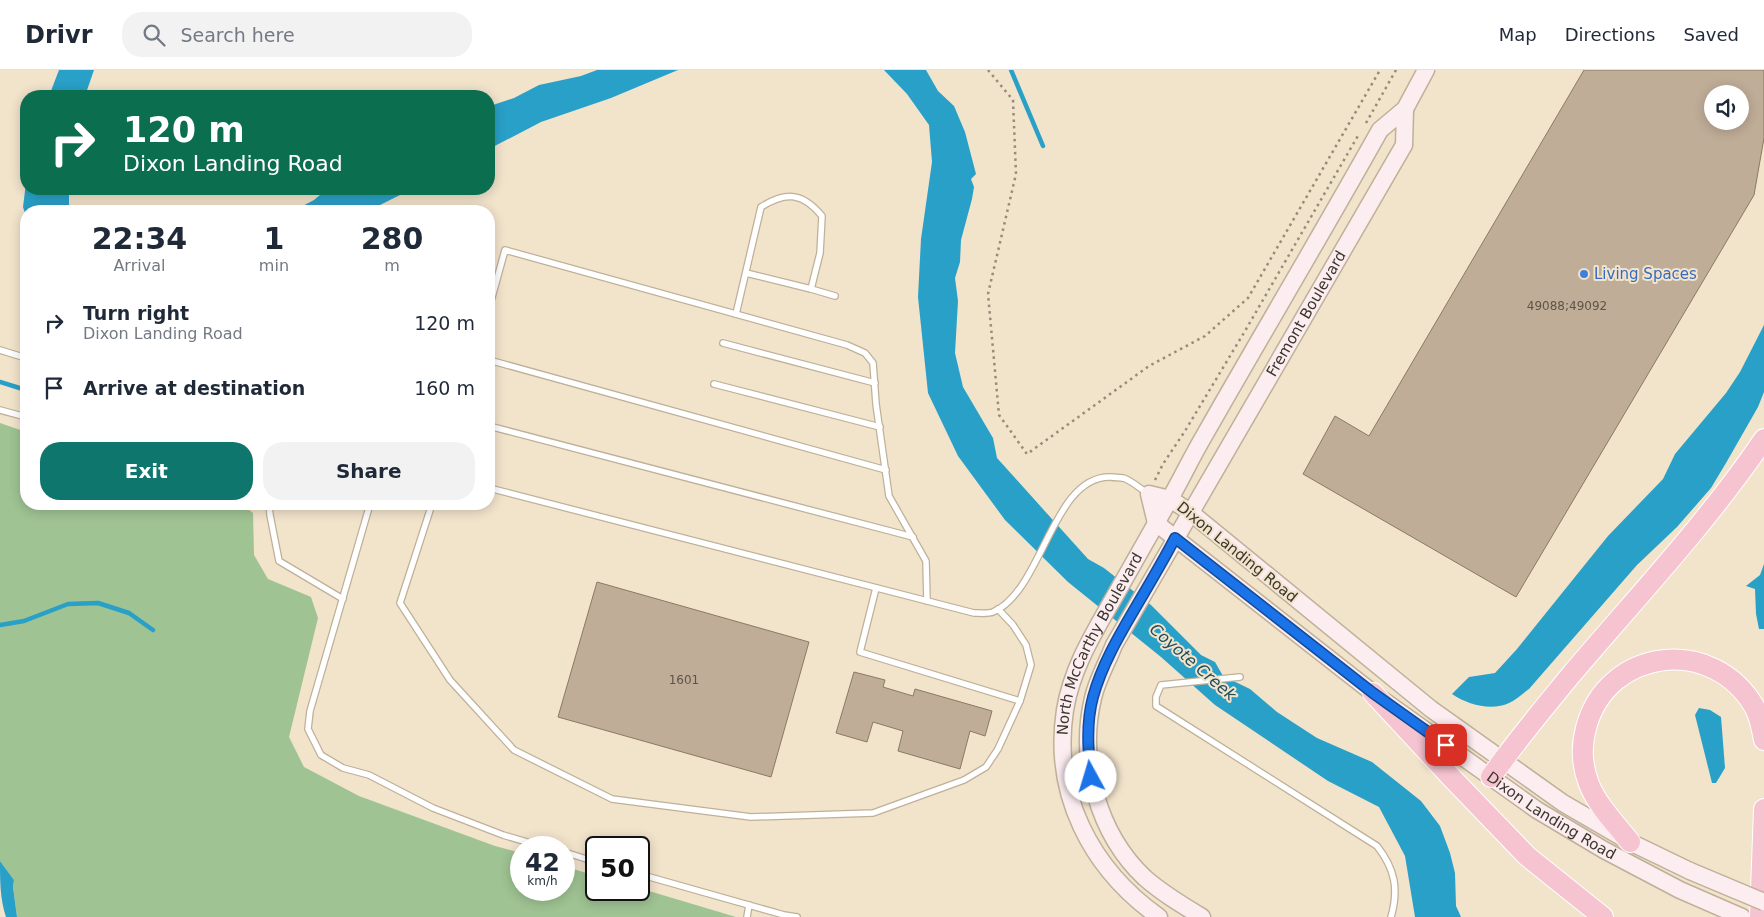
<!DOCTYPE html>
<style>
body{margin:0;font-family:"DejaVu Sans",sans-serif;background:#f2f2f3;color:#1f2937;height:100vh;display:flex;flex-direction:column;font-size:19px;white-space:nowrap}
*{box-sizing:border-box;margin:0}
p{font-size:16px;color:#747a83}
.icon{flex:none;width:28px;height:28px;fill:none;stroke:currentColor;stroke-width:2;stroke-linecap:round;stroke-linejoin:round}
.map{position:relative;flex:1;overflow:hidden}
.sheet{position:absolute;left:20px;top:135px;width:475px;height:305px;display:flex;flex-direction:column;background:#fff;border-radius:20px;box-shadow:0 2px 12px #0003}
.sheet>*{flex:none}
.guide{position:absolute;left:20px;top:20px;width:475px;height:105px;border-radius:20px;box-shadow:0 2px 12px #0003;background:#0b6e4f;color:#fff;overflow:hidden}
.buttons{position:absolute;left:1704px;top:15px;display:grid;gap:10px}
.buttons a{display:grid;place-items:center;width:45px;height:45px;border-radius:50%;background:#fff;box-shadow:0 2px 12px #0003;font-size:25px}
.speed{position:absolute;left:510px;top:766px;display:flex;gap:10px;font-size:25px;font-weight:700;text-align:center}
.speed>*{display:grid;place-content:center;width:65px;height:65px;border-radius:50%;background:#fff;box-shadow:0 2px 12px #0003;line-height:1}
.speed small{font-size:12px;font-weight:400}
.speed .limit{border:2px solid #111;border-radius:8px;background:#fff;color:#111}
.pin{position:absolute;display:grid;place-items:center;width:42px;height:42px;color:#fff;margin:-21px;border-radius:10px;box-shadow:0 2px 8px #0006}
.me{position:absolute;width:55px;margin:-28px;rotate:354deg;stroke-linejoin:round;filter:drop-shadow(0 0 4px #0008)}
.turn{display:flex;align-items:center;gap:18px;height:105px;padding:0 20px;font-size:22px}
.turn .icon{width:65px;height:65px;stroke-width:2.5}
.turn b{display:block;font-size:35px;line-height:42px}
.eta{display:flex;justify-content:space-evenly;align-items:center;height:85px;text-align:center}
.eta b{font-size:30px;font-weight:800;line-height:35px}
.action{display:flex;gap:10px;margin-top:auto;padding:10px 20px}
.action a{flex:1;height:58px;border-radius:20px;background:#0f766e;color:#fff;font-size:20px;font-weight:800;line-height:58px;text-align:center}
.action a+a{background:#f2f2f3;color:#1f2937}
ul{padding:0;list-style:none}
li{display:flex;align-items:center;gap:15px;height:65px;padding:0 20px}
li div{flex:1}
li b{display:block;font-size:19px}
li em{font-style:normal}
header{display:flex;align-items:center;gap:30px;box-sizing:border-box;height:70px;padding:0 25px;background:#fff;border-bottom:1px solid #e0e1e3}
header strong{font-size:24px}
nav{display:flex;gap:28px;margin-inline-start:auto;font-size:18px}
.search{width:350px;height:45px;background:#f2f2f3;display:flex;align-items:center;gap:12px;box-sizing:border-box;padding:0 18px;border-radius:20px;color:#747a83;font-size:19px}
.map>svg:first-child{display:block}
.green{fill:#9fc393}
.water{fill:#29a0c8}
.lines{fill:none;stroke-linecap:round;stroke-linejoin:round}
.stream{stroke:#29a0c8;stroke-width:4.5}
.building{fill:#c0ad98;stroke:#8b7965;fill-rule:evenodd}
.lane-casing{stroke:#bfb099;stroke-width:8}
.secondary-casing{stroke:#bfb099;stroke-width:19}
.highway-casing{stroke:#fff;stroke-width:22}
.path{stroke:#968c7b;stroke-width:2.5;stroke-dasharray:2.5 4;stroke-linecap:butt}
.lane{stroke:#fff;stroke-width:5.5}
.secondary{stroke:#fcedf1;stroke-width:16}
.highway{stroke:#f6c4d0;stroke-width:20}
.secondary-bridge-casing{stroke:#bfb099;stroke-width:19;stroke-linecap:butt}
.secondary-bridge{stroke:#fcedf1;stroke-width:16}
.route-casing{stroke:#114b97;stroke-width:12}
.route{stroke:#1a73e8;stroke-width:9}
.shop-dot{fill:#3f7fe0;stroke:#f2e3cb;stroke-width:2}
.labels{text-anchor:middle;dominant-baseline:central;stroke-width:4;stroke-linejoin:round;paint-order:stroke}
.number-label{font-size:12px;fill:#5d5447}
.shop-label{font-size:15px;fill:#366cbe;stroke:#f2e3cb;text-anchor:start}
.street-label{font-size:15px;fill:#3c362c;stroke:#f2e3cb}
.water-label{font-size:16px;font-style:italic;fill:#1d4c5d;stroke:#f2e3cb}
</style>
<header>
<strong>Drivr</strong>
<div class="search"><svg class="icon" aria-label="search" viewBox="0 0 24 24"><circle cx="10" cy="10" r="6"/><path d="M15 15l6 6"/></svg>Search here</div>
<nav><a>Map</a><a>Directions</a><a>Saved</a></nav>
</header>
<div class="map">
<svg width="1764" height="847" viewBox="0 0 1764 847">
<rect width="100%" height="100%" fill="#f2e3cb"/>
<path class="green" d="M 0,353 L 26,362 L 26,434 L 242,434 L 253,443 L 254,485 L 268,509 L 311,527 L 318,548 L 289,667 L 304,697 L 359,726 L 495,776 L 521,783 L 521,820 L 564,820 L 564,796 L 596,806 L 596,820 L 639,820 L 639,818 L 736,847 L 17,847 L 13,817 L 14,810 L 0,791 Z"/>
<g class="water">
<path d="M 59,0 L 94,0 L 85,26 L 49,26 Z"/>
<path d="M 597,0 L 678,0 L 611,28 L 541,52 L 489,79 L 489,38 L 493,35 L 514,28 L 539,15 L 581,6 Z"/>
<path d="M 884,0 L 926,0 L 938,21 L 954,36 L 965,62 L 976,104 L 971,109 L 974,117 L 972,129 L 961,170 L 960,192 L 955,208 L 958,231 L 955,283 L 963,317 L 993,368 L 997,388 L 1088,489 L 1104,498 L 1151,535 L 1201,585 L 1215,592 L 1223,606 L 1250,619 L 1277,642 L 1317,668 L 1372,692 L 1421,731 L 1440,756 L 1450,783 L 1455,803 L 1456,836 L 1461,847 L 1415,847 L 1405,786 L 1379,737 L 1328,711 L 1215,635 L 1161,587 L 1068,512 L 1005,450 L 958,386 L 928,323 L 918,227 L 921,169 L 932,92 L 929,55 L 907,24 Z"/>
<path d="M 26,113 L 26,119 L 69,119 L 69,141 L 26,141 L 26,146 L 23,137 Z"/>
<path d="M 327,119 L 412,119 L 368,141 L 293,141 L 314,130 Z"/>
<path d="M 1764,255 L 1764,322 L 1758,337 L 1726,393 L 1711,418 L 1677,457 L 1637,495 L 1529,619 C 1523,623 1516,630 1509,633 C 1492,641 1468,635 1452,624 L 1469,607 L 1495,603 L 1517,579 L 1608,466 L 1663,409 L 1675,384 L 1726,323 L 1740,302 Z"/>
<path d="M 1764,494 L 1764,559 L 1759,559 L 1756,544 L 1755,519 L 1746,516 L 1760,505 Z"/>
<path d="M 1699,638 L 1710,640 L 1721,647 L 1725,698 L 1716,713 L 1712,713 L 1695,645 Z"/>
<path d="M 0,791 L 14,810 L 13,817 L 17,847 L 6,847 C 0,829 0,810 0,791 Z"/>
</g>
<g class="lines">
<g class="stream">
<path d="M 1011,0 L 1043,76"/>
<path d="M 0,312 L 26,320"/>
<path d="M 0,555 L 24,551 L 68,534 L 98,533 L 129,543 L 153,560"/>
</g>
</g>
<g class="building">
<path d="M 1584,0 L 1764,0 L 1764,68 L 1754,125 L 1516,527 L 1303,404 L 1335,346 L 1369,366 ZM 1712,24 L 1740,24 L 1740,51 L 1712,51 Z"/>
<path d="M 597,512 L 809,572 L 771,707 L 558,647 Z"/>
<path d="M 854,602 L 885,610 L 883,617 L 913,626 L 915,619 L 992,641 L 985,666 L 970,661 L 960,699 L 898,681 L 903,661 L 873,652 L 867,672 L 836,663 Z"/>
</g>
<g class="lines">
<g class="lane-casing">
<g id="lane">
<path d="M 811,219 L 835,226"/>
<path d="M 489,238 L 505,180 L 847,275 L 865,283 L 873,293 L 876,334 L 889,426 L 926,491 L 927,531"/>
<path d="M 736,244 L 761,137 C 787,121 803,123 822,146 L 820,183 L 811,219 L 746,203"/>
<path d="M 723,273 L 875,313"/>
<path d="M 0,280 L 26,288"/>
<path d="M 489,290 L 886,400"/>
<path d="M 714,314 L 880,357"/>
<path d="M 0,340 L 26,347"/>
<path d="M 489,356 L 913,467"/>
<path d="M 489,418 L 974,543 C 979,543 988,544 993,542 C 1043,521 1052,405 1111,407 C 1116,408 1122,407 1126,409 C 1134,413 1141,419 1149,424"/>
<path d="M 269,434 L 270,445 L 279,491 L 343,529"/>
<path d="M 370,434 L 310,641 L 308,659 L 321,685 L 343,698 L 369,705 L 433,738 L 503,765 L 547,778"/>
<path d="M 432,434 L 400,533 L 450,610 L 514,680 L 612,729 L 751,747 L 873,743 L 964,710 L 986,697 L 998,679 L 1020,631 L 1031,595 L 1026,575 L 1013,555 L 998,539"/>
<path d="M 876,518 L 860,582 L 1020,631"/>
<path d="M 1240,607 L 1161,615 L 1156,627 L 1156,636 L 1377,776 C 1395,799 1399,819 1391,847"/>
<path d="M 564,782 L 596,792"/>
<path d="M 639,804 L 784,845 L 797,847"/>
<path d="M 747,847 L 749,835"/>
</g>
</g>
<g class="secondary-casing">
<g id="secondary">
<path id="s1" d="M 1690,801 L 1630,772 L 1563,733 L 1431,639 L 1190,442 L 1170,429 L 1149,424 L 1156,453 L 1373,623 L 1537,740 L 1604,780 L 1680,820 L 1742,847"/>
<path id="s2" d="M 1159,847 C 1091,799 1052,724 1065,640 C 1072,597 1095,561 1116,524 C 1133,494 1150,464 1167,434 C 1180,412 1191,388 1204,366 C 1262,264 1323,162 1380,60 L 1405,39 L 1426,0"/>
<path id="s3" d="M 1202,847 C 1182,835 1162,823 1145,808 C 1098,764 1078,691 1093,628 C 1097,610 1107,593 1114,575 L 1404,75 L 1405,39"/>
</g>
</g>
<g class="highway-casing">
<g id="highway">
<path d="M 1373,623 L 1450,706 L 1527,786 L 1603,847"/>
<path d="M 1491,707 C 1515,672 1543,639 1570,606 C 1636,528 1707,453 1764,369"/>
<path d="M 1630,772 C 1616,754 1597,735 1589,714 C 1582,696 1581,676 1586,658 C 1607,577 1714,565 1755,638 C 1760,648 1762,659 1764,670"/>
<path d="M 1760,847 L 1764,739"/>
</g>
</g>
<g class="path">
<path d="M 988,0 L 1013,30 L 1016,104 L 988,224 L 999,345 L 1027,384 L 1149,296 L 1205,266 L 1248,228 L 1380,0"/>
<path d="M 1366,53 L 1396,0"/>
<path d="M 1155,410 L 1163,394 L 1185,361 L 1245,261 L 1359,64"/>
</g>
<use href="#lane" class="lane"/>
<use href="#secondary" class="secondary"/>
<use href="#highway" class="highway"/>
<g class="secondary-bridge-casing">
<path id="secondary-bridge" d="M 1690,801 L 1764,832"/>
</g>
<use href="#secondary-bridge" class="secondary-bridge"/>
</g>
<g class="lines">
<g class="route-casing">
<path id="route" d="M 1091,707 C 1088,681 1086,653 1093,627 C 1102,594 1120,564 1137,535 C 1150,513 1163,491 1175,468 L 1373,623 L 1446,675"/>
</g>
<use href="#route" class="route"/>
</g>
<circle class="shop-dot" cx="1584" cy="204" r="5"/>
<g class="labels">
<g class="number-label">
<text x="1567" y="236">49088;49092</text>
<text x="684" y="610">1601</text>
</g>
<g class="shop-label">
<text x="1594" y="204">Living Spaces</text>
</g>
<g class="street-label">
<text stroke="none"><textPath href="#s3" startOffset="705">Fremont Boulevard</textPath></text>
<text transform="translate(1237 482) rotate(39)">Dixon Landing Road</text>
<text stroke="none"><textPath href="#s2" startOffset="314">North McCarthy Boulevard</textPath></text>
<text stroke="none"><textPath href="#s1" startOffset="1185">Dixon Landing Road</textPath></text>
</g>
<g class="water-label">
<text transform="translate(1193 592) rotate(41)">Coyote Creek</text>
</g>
</g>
</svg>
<div class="buttons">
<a><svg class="icon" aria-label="sound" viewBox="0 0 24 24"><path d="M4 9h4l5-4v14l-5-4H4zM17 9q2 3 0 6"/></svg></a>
</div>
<div class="speed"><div>42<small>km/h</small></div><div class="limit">50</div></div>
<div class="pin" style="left:1446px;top:675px;background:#d93025"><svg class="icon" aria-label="arrive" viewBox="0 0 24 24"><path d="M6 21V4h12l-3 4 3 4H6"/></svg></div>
<svg class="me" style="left:1091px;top:707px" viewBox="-20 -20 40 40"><circle r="19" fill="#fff"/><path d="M0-13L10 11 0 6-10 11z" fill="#1a73e8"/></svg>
<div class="guide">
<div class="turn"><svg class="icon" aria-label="right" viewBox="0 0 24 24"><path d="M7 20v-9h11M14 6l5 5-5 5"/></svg><div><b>120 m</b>Dixon Landing Road</div></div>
</div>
<section class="sheet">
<div class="eta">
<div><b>22:34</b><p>Arrival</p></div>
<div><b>1</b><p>min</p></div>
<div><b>280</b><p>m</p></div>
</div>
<ul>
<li><svg class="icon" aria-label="right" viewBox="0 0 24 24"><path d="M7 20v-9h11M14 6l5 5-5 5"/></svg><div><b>Turn right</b><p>Dixon Landing Road</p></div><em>120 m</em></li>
<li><svg class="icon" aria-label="arrive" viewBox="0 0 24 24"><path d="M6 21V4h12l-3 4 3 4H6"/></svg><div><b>Arrive at destination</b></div><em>160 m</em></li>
</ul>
<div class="action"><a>Exit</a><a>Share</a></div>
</section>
</div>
